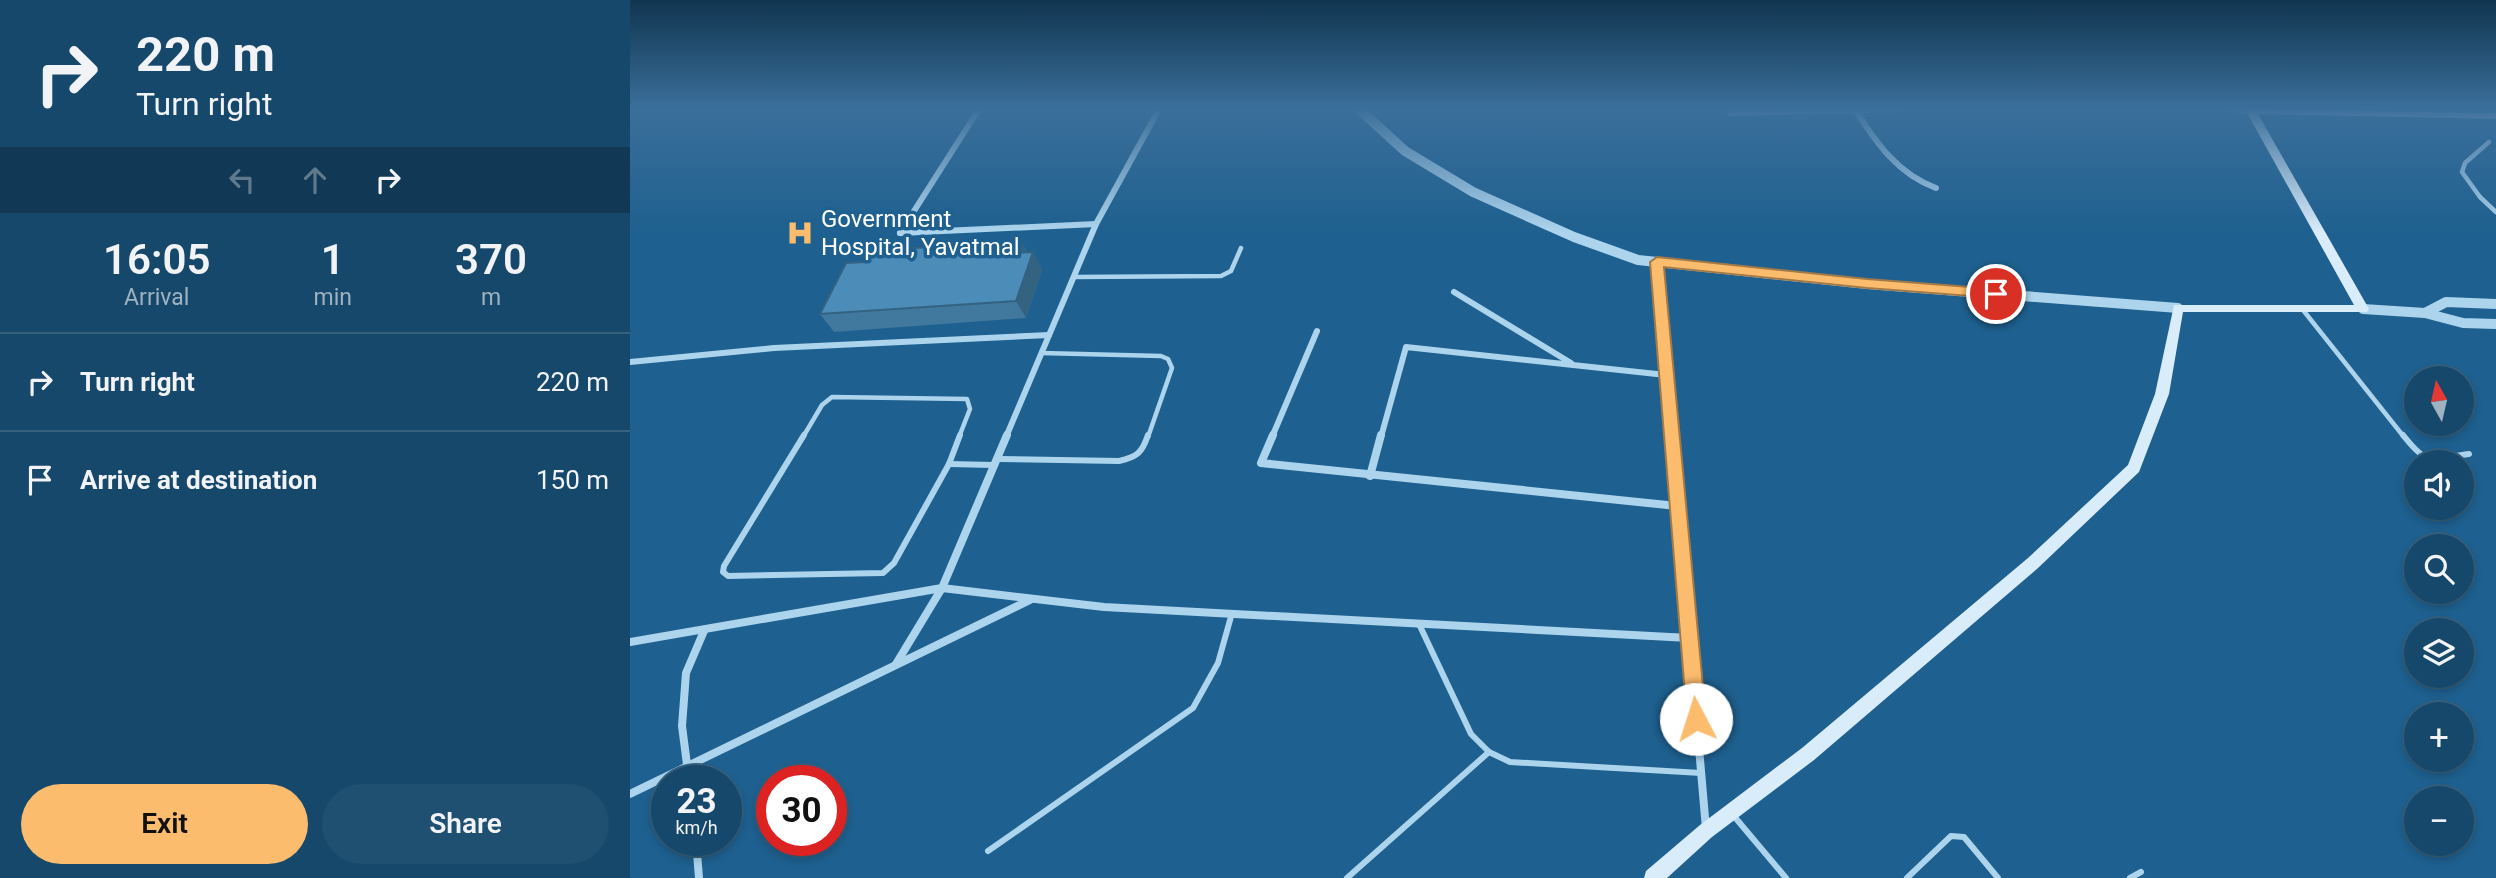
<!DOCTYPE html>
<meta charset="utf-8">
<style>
body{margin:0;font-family:Roboto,sans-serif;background:#1f4f71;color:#f1f3f6;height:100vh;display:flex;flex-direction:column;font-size:26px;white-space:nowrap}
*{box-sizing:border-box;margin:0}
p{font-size:23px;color:#9eb2c1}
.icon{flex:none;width:38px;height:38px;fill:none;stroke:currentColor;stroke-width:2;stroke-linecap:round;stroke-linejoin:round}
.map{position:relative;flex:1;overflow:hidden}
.details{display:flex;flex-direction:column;background:#16486b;width:630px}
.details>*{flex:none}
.guide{background:#16486b;color:#f1f3f6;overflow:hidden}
.needle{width:46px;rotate:352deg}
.buttons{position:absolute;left:1774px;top:366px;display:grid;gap:14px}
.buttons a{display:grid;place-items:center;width:70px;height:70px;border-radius:50%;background:#16486b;box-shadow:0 4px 10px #0003,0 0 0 2px #35607e;font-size:35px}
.speed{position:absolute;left:21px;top:765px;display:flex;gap:14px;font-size:35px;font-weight:700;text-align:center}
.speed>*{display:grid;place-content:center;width:91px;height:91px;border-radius:50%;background:#16486b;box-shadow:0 4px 10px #0003,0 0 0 2px #35607e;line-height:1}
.speed small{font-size:18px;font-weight:400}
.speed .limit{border:10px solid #d22;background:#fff;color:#111}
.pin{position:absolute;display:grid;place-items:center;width:60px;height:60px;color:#fff;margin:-30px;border:4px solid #fff;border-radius:50%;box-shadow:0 2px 7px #0007}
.me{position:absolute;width:77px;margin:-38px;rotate:355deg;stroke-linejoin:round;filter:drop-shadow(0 0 5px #0008)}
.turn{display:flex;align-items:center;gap:24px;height:147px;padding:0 21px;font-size:32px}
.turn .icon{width:91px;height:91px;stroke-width:2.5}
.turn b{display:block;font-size:49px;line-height:60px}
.lanes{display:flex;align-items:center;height:66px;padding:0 21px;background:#0003;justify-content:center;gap:35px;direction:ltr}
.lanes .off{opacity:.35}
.eta{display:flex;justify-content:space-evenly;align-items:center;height:119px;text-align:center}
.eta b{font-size:42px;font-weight:600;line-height:49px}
.primary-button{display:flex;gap:14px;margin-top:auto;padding:14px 21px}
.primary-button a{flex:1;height:80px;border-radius:42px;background:#fbbc6d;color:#111;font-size:28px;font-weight:600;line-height:80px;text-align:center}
.primary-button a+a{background:#1f4f71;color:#f1f3f6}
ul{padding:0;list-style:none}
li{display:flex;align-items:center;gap:21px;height:98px;padding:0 21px;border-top:2px solid #35607e}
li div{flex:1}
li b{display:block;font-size:26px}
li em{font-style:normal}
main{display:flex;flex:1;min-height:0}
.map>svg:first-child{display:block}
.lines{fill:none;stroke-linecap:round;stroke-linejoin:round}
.service-far1{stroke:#add4ed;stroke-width:4.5}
.service{stroke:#add4ed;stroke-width:6}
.minor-far1{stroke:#add4ed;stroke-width:6}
.minor{stroke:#add4ed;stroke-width:8}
.tertiary{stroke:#add4ed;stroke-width:10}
.secondary{fill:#d9ecfa;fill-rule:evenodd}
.wall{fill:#40789e}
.shaded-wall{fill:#346281}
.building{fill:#4b8cb8;stroke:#346281;stroke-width:2}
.route{fill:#fbbc6d;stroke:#a37a47;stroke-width:2}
.labels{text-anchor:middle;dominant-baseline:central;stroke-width:7;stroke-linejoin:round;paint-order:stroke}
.poi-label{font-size:24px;fill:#fff;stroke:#1e608f;text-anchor:start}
</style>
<main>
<section class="details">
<div class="guide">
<div class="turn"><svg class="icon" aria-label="right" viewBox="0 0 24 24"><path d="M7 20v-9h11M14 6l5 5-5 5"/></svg><div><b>220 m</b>Turn right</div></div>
<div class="lanes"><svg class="icon off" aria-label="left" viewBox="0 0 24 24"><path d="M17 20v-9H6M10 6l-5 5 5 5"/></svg><svg class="icon off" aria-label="ahead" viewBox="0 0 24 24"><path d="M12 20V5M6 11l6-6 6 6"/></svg><svg class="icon" aria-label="right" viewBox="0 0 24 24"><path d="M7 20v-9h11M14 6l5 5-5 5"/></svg></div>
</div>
<div class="eta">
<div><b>16:05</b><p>Arrival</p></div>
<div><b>1</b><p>min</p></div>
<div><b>370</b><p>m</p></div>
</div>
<ul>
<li><svg class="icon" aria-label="right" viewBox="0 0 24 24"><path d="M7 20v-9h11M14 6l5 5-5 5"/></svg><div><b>Turn right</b></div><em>220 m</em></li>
<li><svg class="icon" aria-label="arrive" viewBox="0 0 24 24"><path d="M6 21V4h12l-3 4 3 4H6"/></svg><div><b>Arrive at destination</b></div><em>150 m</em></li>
</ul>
<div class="primary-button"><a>Exit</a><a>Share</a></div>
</section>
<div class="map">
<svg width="1866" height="878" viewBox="0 0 1866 878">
<rect width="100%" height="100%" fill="#1e608f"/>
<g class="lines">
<g class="service-far1">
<path d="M 1859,142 L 1835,163 L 1832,172 L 1850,197 L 1866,212"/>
<path d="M 444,277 L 591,276 L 601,271 L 611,248"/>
<path d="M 1673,310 L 1774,437"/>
<path d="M 411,353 L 531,356 L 538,359 L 542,368 L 518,437"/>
<path d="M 173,437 L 192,405 L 202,397 L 337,399 L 340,409 L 329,437"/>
</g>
<g class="service">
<path d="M 174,435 L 94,566 L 93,572 L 98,576 L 253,573 L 264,563 L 319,464"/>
<path d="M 1773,435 C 1799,468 1800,459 1839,454"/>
<path d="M 366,459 L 489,461 C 507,457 512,453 518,435"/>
<path d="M 319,464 L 363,465"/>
<path d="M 319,464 L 330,435"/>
<path d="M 789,624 L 841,734 L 859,752 L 880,762 L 1071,773"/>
<path d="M 1103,815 L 1156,878"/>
<path d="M 358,851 L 563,708 L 588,663 L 602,613"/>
<path d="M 717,878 L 859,752"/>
<path d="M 1277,878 L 1321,836 L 1334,837 L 1368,878"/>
<path d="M 1500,878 L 1511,872"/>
</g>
<g class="minor-far1">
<path d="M 1225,109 C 1246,143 1268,174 1306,188"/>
<path d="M 1599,109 L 1621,111"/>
<path d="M 1100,113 L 1273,109"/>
<path d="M 270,233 L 466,224"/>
<path d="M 270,233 L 349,109"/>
<path d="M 1027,262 L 1042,437"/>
<path d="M 824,292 L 941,363"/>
<path d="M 0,362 L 144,348 L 419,335"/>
<path d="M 376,437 L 466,224 L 529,109"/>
<path d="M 642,437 L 687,331"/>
<path d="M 751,437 L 776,347 L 1036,375"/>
</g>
<g class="minor">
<path d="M 643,435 L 631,463 L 1047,506"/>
<path d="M 1042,435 L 1076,829"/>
<path d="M 740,476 L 751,435"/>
<path d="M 0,642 L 312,588 L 474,607 L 1059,638"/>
<path d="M 266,664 L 312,588 L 377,435"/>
<path d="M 59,780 L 52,726 L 56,673 L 74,631"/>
<path d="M 0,794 L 400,600"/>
<path d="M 66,840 L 69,878"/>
</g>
<g class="tertiary">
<path d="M 729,109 L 775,151 L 843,192 L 944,237 L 1008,260 L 1237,284 L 1548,308"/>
<path d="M 1733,309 L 1795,313 L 1833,323 L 1866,324"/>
<path d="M 1795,313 L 1816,302 L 1866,304"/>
</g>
<path class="secondary" d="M 1617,109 L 1866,113 L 1866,119 L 1628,114 L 1739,309 L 1737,312 L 1553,312 L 1539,394 L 1509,472 L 1408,568 L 1184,760 L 1082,837 L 1037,878 L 1014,878 L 1016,871 L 1070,825 L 1172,748 L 1398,558 L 1498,465 L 1525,394 L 1544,305 L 1724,305 L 1616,111 Z"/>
</g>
<path class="wall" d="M 391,241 L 397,252 L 403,252 L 412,270 L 396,318 L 204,332 L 190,314 L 234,262 Z"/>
<path class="shaded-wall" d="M 391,241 L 400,259 L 403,252 L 412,270 L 396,318 L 386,301 L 387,253 Z"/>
<path class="building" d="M 391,241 L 387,253 L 403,252 L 386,301 L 190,314 L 216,263 L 234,262 L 239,251 Z"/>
<linearGradient id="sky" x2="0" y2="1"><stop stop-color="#10354f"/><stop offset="0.47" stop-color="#3b6f9b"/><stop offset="1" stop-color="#3b6f9b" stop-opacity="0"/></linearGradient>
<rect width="1866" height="232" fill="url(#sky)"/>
<path class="route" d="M 1027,257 L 1237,279 L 1366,289 L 1373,294 L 1366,298 L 1237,288 L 1034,267 L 1076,719 L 1073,725 L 1066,728 L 1059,725 L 1057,719 L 1020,262 Z"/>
<defs>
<g id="hospital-bare" transform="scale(2.1)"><path d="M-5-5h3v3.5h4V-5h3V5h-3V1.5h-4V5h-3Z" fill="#fbbc6d" stroke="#1e608f" stroke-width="2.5" paint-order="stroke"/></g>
</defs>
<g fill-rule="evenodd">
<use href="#hospital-bare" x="170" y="233"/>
</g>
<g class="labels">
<g class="poi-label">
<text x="191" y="219">Government<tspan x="191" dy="28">Hospital, Yavatmal</tspan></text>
</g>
</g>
</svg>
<div class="buttons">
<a><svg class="needle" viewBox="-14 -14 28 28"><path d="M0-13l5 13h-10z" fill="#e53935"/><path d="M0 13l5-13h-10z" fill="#9eb2c1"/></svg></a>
<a><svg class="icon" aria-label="sound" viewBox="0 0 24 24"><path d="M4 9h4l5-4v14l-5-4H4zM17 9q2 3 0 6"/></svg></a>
<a><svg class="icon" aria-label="search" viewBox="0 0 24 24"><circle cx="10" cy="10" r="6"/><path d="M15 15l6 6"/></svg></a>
<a><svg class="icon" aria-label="layers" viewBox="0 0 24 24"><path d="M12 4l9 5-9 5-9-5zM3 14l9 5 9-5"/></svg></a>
<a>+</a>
<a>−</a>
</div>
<div class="speed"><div>23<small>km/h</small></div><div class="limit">30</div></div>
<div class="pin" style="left:1366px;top:294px;background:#d93025"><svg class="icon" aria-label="arrive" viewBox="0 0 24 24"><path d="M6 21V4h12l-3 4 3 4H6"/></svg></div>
<svg class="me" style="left:1066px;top:719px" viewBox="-20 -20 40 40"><circle r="19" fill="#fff"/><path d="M0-13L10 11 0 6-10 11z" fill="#fbbc6d"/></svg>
</div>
</main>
